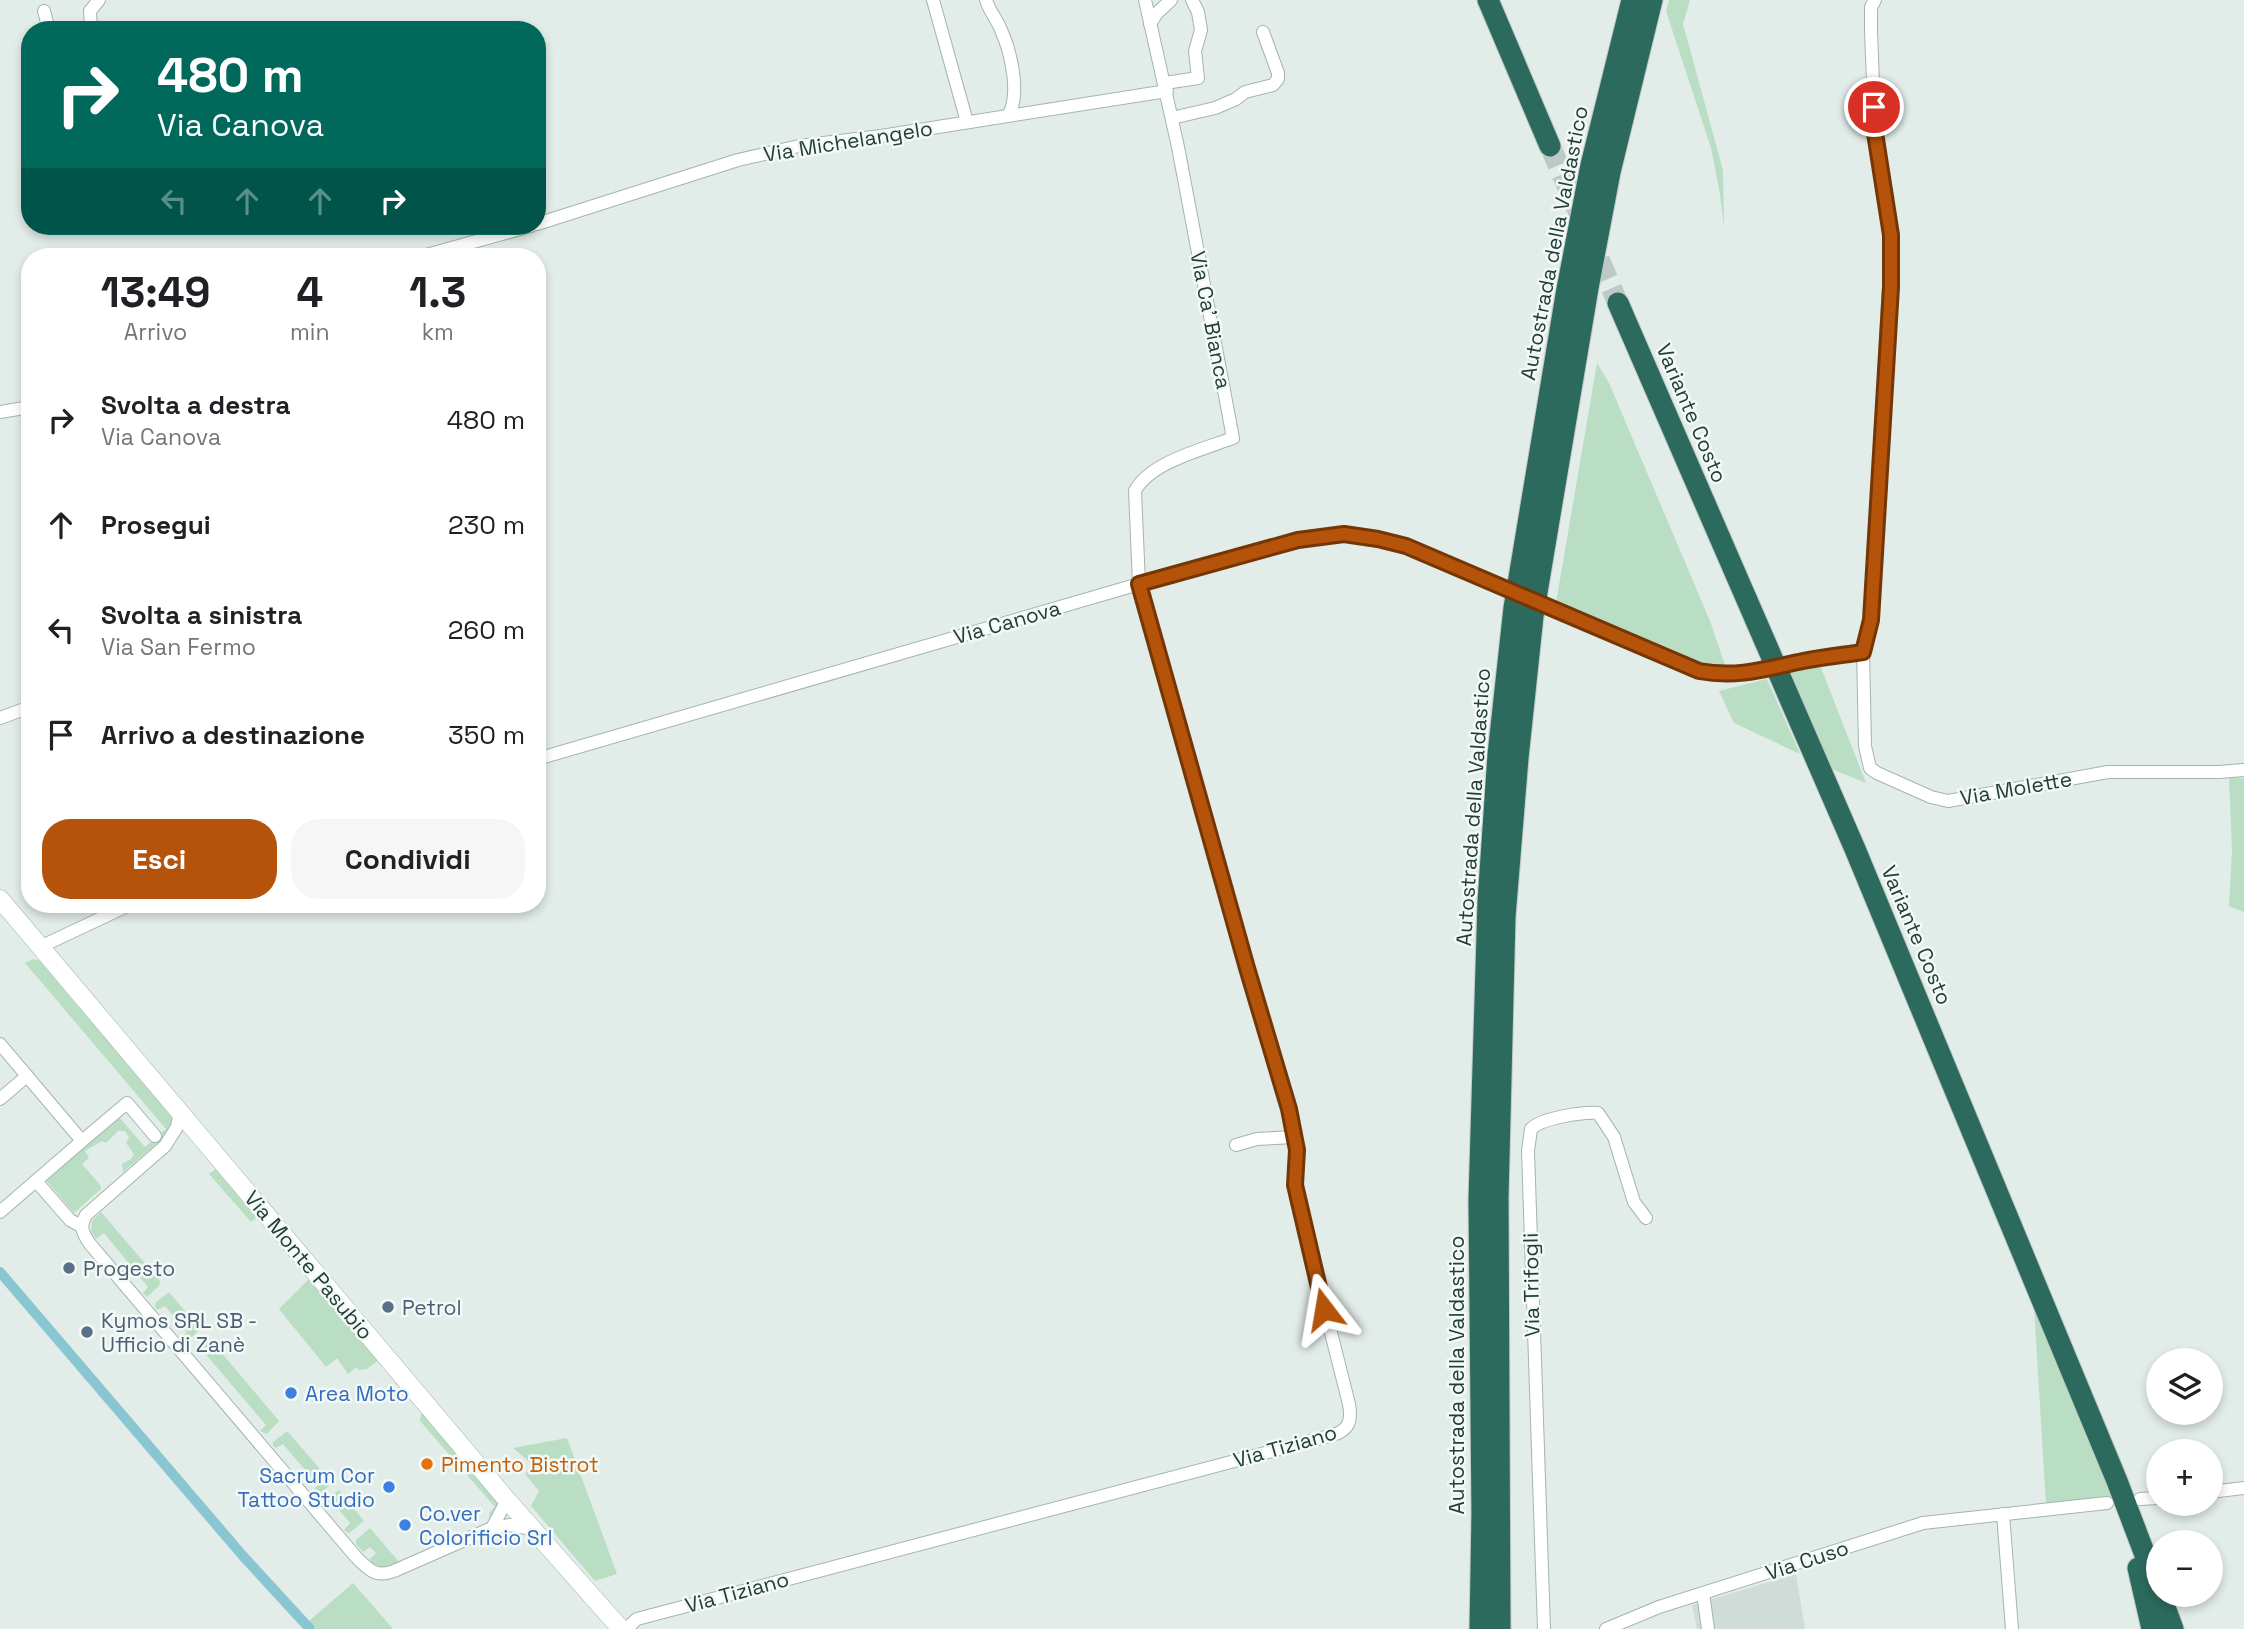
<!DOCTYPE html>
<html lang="it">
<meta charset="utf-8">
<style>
body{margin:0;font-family:"Space Grotesk",sans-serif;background:#f6f6f6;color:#202124;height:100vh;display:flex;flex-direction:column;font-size:26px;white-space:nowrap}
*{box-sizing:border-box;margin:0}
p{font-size:23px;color:#757577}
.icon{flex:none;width:38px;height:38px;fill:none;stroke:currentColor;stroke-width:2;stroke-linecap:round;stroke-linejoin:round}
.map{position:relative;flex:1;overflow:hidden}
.side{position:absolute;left:21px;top:248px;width:525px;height:665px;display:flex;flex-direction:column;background:#fff;border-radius:28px;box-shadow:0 4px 10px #0003}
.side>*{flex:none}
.top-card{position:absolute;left:21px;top:21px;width:525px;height:214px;border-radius:28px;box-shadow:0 4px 10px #0003;background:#00695c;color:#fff;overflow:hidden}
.controls{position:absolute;left:2146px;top:1348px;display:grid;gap:14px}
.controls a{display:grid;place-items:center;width:77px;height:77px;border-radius:50%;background:#fff;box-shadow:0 4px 10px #0003;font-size:35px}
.pin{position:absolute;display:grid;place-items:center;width:60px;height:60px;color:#fff;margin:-30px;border:4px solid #fff;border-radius:50%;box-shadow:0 2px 7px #0007}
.me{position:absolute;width:77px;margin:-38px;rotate:346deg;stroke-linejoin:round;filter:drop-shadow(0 0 5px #0008)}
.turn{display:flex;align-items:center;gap:24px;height:147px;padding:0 21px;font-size:32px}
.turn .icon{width:91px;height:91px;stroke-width:2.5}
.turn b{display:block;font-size:49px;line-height:60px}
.lanes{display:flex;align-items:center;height:66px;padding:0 21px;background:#0003;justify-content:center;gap:35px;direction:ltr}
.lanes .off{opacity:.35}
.eta{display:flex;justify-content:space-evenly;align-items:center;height:119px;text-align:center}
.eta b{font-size:42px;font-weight:700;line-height:49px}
.cta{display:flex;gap:14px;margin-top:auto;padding:14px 21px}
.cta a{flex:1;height:80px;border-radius:28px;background:#b45309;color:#fff;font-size:28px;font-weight:700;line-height:80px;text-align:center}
.cta a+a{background:#f6f6f6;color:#202124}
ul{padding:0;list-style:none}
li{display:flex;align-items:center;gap:21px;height:105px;padding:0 21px}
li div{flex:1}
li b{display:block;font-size:26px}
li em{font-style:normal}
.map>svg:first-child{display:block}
.built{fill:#d0dcd7}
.green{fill:#badec4}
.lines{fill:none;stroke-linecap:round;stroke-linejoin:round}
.canal{stroke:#89c6d2;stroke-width:10}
.highway-tunnel{stroke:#bcc9c4;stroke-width:21;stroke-dasharray:21 10;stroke-linecap:butt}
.street-casing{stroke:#a5b4af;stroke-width:14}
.secondary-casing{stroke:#a0b8b0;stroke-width:19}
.highway-casing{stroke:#c1c9c7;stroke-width:23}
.street{stroke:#fff;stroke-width:12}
.secondary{stroke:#fff;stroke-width:18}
.highway{stroke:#2d6a5e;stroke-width:21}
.street-bridge-casing{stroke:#a5b4af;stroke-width:14;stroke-linecap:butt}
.street-bridge{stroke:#fff;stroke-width:12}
.route-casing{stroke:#753606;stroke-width:18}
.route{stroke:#b45309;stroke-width:12}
.service-dot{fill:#5c6f8a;stroke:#f2f9f6;stroke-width:2.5}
.shop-dot{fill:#3f7fe0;stroke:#f2f9f6;stroke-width:2.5}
.food-dot{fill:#e8710a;stroke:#f2f9f6;stroke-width:2.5}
.labels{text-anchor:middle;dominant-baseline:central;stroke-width:5;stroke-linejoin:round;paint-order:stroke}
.street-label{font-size:21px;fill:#223e36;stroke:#f2f9f6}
.service-label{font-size:21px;fill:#4e5e75;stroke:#f2f9f6;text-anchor:start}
.shop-label{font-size:21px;fill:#366cbe;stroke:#f2f9f6;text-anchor:start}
.food-label{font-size:21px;fill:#c56008;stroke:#f2f9f6;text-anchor:start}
</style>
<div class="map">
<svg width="2244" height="1629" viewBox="0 0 2244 1629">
<rect width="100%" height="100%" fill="#e2ece8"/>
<path class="built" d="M 1796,1574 L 1805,1629 L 1697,1629 L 1692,1605 Z"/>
<g class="green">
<path d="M 1669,0 L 1690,0 L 1683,24 L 1723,170 L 1724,228 L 1720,194 L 1711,148 L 1666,11 Z"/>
<path d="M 1597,363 L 1609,383 L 1710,621 L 1725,665 L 1713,668 L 1696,665 L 1556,603 Z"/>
<path d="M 1820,665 L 1866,783 L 1827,767 L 1787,673 Z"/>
<path d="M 1767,679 L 1800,754 L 1734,723 L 1719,691 Z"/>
<path d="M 2229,778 L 2244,778 L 2244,912 L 2229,906 L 2232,852 Z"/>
<path d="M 33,959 L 40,961 L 79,1008 L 83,1009 L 174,1115 L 169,1133 L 123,1172 L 122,1164 L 131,1159 L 134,1154 L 126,1143 L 129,1137 L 125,1131 L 118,1131 L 106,1143 L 102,1141 L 85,1151 L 89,1158 L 82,1164 L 101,1186 L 101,1189 L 74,1213 L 45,1179 L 119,1117 L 145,1147 L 166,1129 L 25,963 Z"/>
<path d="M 217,1168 L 258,1216 L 251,1222 L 209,1174 Z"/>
<path d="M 101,1212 L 160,1281 L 159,1286 L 147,1297 L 143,1293 L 148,1287 L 104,1233 L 96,1239 L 91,1231 L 92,1221 Z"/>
<path d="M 311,1277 L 380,1359 L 367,1369 L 358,1370 L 356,1367 L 348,1374 L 337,1358 L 326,1367 L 279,1309 Z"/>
<path d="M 169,1292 L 200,1329 L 188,1341 L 183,1340 L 182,1337 L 187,1332 L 165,1306 L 157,1310 L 155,1307 L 156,1302 Z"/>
<path d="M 2034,1307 L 2117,1498 L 2046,1504 Z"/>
<path d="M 206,1338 L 209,1338 L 279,1421 L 267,1434 L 260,1431 L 266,1425 L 203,1351 L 197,1355 L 194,1353 L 194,1349 Z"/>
<path d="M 422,1409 L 500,1499 L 499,1507 L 490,1520 L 489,1513 L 495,1507 L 420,1421 Z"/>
<path d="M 286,1432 L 288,1432 L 332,1483 L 321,1493 L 314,1495 L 313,1492 L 318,1485 L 283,1444 L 276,1448 L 273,1446 L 273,1442 Z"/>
<path d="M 567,1438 L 617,1574 L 595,1581 L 531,1506 L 539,1491 L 525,1474 L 534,1466 L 513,1448 Z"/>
<path d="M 339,1490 L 364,1521 L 349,1533 L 344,1530 L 350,1523 L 334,1504 L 327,1508 L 324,1506 L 325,1502 Z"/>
<path d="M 370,1528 L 399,1562 L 382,1568 L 372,1563 L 370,1559 L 376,1553 L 370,1547 L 363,1552 L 356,1544 L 356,1540 Z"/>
<path d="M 353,1583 L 393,1629 L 317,1629 L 309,1621 Z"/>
</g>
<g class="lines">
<path class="canal" d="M 0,1272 L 243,1556 L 310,1629"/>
<path class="highway-tunnel" d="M 1550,146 L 1618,303"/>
<g class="street-casing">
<g id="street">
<path d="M 933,0 L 967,122"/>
<path d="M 986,0 C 989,11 997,19 1001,30 C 1011,52 1021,95 1008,116"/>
<path d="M 1875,0 L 1871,7 L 1871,31 L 1875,133 L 1889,220 L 1891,248 L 1871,620 L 1863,651 L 1865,746 L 1870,768 L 1877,773 L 1931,797 L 1948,801 L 2108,772 L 2219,772 L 2244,770"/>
<path d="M 44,11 L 49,30"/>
<path d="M 1150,24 L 1157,13 L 1171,0"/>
<path d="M 91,30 L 90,11 L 99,0"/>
<path d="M 1165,83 L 1198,78 L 1195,51 L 1201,30 L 1198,12 L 1192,0"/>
<path d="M 1172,118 L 1215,108 L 1236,99 L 1245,92 L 1273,85 L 1278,79 L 1278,73 L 1263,32"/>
<path d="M 537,224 L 738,160 L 799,146 L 881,136 L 1167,91"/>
<path d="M 419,257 L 531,226"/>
<path d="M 0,412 L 30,407"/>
<path d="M 1565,613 L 1699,671 L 1717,674 L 1755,672"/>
<path d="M 1801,661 L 1863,651"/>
<path d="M 0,718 L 30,707"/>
<path d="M 537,759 L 1139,584 L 1298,540 L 1344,534 L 1378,539 L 1406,546 L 1479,576"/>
<path d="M 40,947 L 129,905"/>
<path d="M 0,1044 L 82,1141 L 0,1212"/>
<path d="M 0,1099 L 27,1076"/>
<path d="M 180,1110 L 177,1127 L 165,1146 L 86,1215 C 79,1227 83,1234 90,1244 L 356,1557 C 369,1570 376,1578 394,1571 L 492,1528 L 507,1500"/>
<path d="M 82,1141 L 127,1103 L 155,1136"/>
<path d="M 1236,1145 L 1257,1139 L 1296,1137"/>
<path d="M 36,1181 L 70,1220 L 81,1226"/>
<path d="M 2210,1492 L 2244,1488"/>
<path d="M 2140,1499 L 2158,1498"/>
<path d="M 2003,1514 L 2012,1629"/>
<path d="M 492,1528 L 510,1525 L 532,1529"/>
<path d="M 1703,1593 L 1708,1629"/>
<path d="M 626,1629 L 637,1619 L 1333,1435 C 1349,1430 1352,1421 1349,1404 L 1298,1202 L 1295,1185 L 1296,1137 L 1289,1109 L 1247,968 L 1139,584 L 1135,491 C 1150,462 1204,449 1233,438 L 1178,147 L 1145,0"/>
<path d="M 1544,1629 L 1528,1151 L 1531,1129 C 1541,1118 1582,1112 1598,1113 L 1614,1137 L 1634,1202 L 1646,1218"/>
<path d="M 1606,1629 L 1659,1607 L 1923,1523 L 2107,1503"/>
</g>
</g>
<g class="secondary-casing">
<path id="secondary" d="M 0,899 L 507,1500 L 621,1629"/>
</g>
<g class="highway-casing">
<g id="highway">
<path d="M 1488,0 L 1550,146"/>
<path d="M 1618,303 L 1855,849 L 2117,1481 L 2158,1589"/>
<path d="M 2138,1568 L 2152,1629"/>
<path d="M 2160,1594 L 2173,1629"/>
<path d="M 1480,1629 L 1482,1513 L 1479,1200 L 1488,902 L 1498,755 L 1514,608 L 1567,289 L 1591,165 L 1632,0"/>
<path d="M 1500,1629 L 1498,1197 L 1505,917 L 1518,758 L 1533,616 L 1588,288 L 1610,172 L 1652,0"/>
</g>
</g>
<use href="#street" class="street"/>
<use href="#secondary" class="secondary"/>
<use href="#highway" class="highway"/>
<g class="street-bridge-casing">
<g id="street-bridge">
<path d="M 1479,576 L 1565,613"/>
<path d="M 1755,672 L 1801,661"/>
</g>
</g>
<use href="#street-bridge" class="street-bridge"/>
</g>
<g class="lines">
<g class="route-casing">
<path id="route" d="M 1324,1309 L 1295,1185 L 1297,1150 L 1289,1109 L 1247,968 L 1139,584 L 1298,540 L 1344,534 L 1378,539 L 1406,546 L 1699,671 C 1738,678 1765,669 1803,661 C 1823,657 1843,655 1863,652 L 1871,620 L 1891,287 L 1891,235 L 1875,133 L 1874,107"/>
</g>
<use href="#route" class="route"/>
</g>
<g class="service-dot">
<circle cx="69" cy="1268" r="7"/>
<circle cx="388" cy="1307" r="7"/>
<circle cx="87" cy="1332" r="7"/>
</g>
<g class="shop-dot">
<circle cx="291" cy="1393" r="7"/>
<circle cx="389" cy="1487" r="7"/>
<circle cx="405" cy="1525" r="7"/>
</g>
<circle class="food-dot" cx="427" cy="1464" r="7"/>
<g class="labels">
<g class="street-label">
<text transform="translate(848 141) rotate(-9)">Via Michelangelo</text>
<text transform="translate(1554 243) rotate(-79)">Autostrada della Valdastico</text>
<text transform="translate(1211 320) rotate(79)">Via Ca' Bianca</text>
<text transform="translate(1692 413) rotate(67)">Variante Costo</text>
<text transform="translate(1007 622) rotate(-16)">Via Canova</text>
<text transform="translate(2016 788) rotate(-10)">Via Molette</text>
<text transform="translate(1473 807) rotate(-86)">Autostrada della Valdastico</text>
<text transform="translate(1917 935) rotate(67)">Variante Costo</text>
<text transform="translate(309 1265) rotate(50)">Via Monte Pasubio</text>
<text transform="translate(1531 1285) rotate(-91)">Via Trifogli</text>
<text transform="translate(1456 1375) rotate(-90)">Autostrada della Valdastico</text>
<text transform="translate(1285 1446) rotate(-16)">Via Tiziano</text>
<text transform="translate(1807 1560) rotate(-18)">Via Cuso</text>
<text transform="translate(737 1592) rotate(-15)">Via Tiziano</text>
</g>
<g class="service-label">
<text x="83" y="1268">Progesto</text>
<text x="402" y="1307">Petrol</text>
<text x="101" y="1320">Kymos SRL SB -<tspan x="101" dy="24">Ufficio di Zanè</tspan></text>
</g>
<g class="shop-label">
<text x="305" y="1393">Area Moto</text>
<text x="375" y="1475" text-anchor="end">Sacrum Cor<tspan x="375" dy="24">Tattoo Studio</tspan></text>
<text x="419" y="1513">Co.ver<tspan x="419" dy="24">Colorificio Srl</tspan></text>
</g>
<g class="food-label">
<text x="441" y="1464">Pimento Bistrot</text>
</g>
</g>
</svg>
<div class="controls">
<a><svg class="icon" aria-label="layers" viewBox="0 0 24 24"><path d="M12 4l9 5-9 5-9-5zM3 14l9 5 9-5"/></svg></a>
<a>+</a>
<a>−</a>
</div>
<div class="pin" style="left:1874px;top:107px;background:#d93025"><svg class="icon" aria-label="arrive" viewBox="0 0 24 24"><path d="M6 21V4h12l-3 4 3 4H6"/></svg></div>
<svg class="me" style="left:1324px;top:1309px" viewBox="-20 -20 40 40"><path d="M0-17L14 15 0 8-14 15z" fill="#b45309" stroke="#fff" stroke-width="4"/></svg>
<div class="top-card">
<div class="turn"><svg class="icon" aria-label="right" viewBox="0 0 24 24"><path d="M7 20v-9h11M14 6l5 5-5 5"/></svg><div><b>480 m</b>Via Canova</div></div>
<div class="lanes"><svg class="icon off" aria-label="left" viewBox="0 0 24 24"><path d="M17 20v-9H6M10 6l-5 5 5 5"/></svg><svg class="icon off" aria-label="ahead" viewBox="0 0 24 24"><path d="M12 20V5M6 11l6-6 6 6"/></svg><svg class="icon off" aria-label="ahead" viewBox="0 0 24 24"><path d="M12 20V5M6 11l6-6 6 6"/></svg><svg class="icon" aria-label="right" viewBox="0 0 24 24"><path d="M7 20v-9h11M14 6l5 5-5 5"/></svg></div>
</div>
<section class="side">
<div class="eta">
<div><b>13:49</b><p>Arrivo</p></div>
<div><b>4</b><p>min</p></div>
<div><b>1.3</b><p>km</p></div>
</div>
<ul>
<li><svg class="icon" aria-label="right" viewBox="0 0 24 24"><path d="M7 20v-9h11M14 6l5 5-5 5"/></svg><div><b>Svolta a destra</b><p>Via Canova</p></div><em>480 m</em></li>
<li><svg class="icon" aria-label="ahead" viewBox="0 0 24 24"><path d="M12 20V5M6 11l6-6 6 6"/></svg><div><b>Prosegui</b></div><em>230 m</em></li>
<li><svg class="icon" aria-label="left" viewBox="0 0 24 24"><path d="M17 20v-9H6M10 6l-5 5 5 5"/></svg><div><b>Svolta a sinistra</b><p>Via San Fermo</p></div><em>260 m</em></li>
<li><svg class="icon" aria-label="arrive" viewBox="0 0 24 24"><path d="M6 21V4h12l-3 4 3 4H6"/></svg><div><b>Arrivo a destinazione</b></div><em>350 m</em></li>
</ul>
<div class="cta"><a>Esci</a><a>Condividi</a></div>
</section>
</div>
